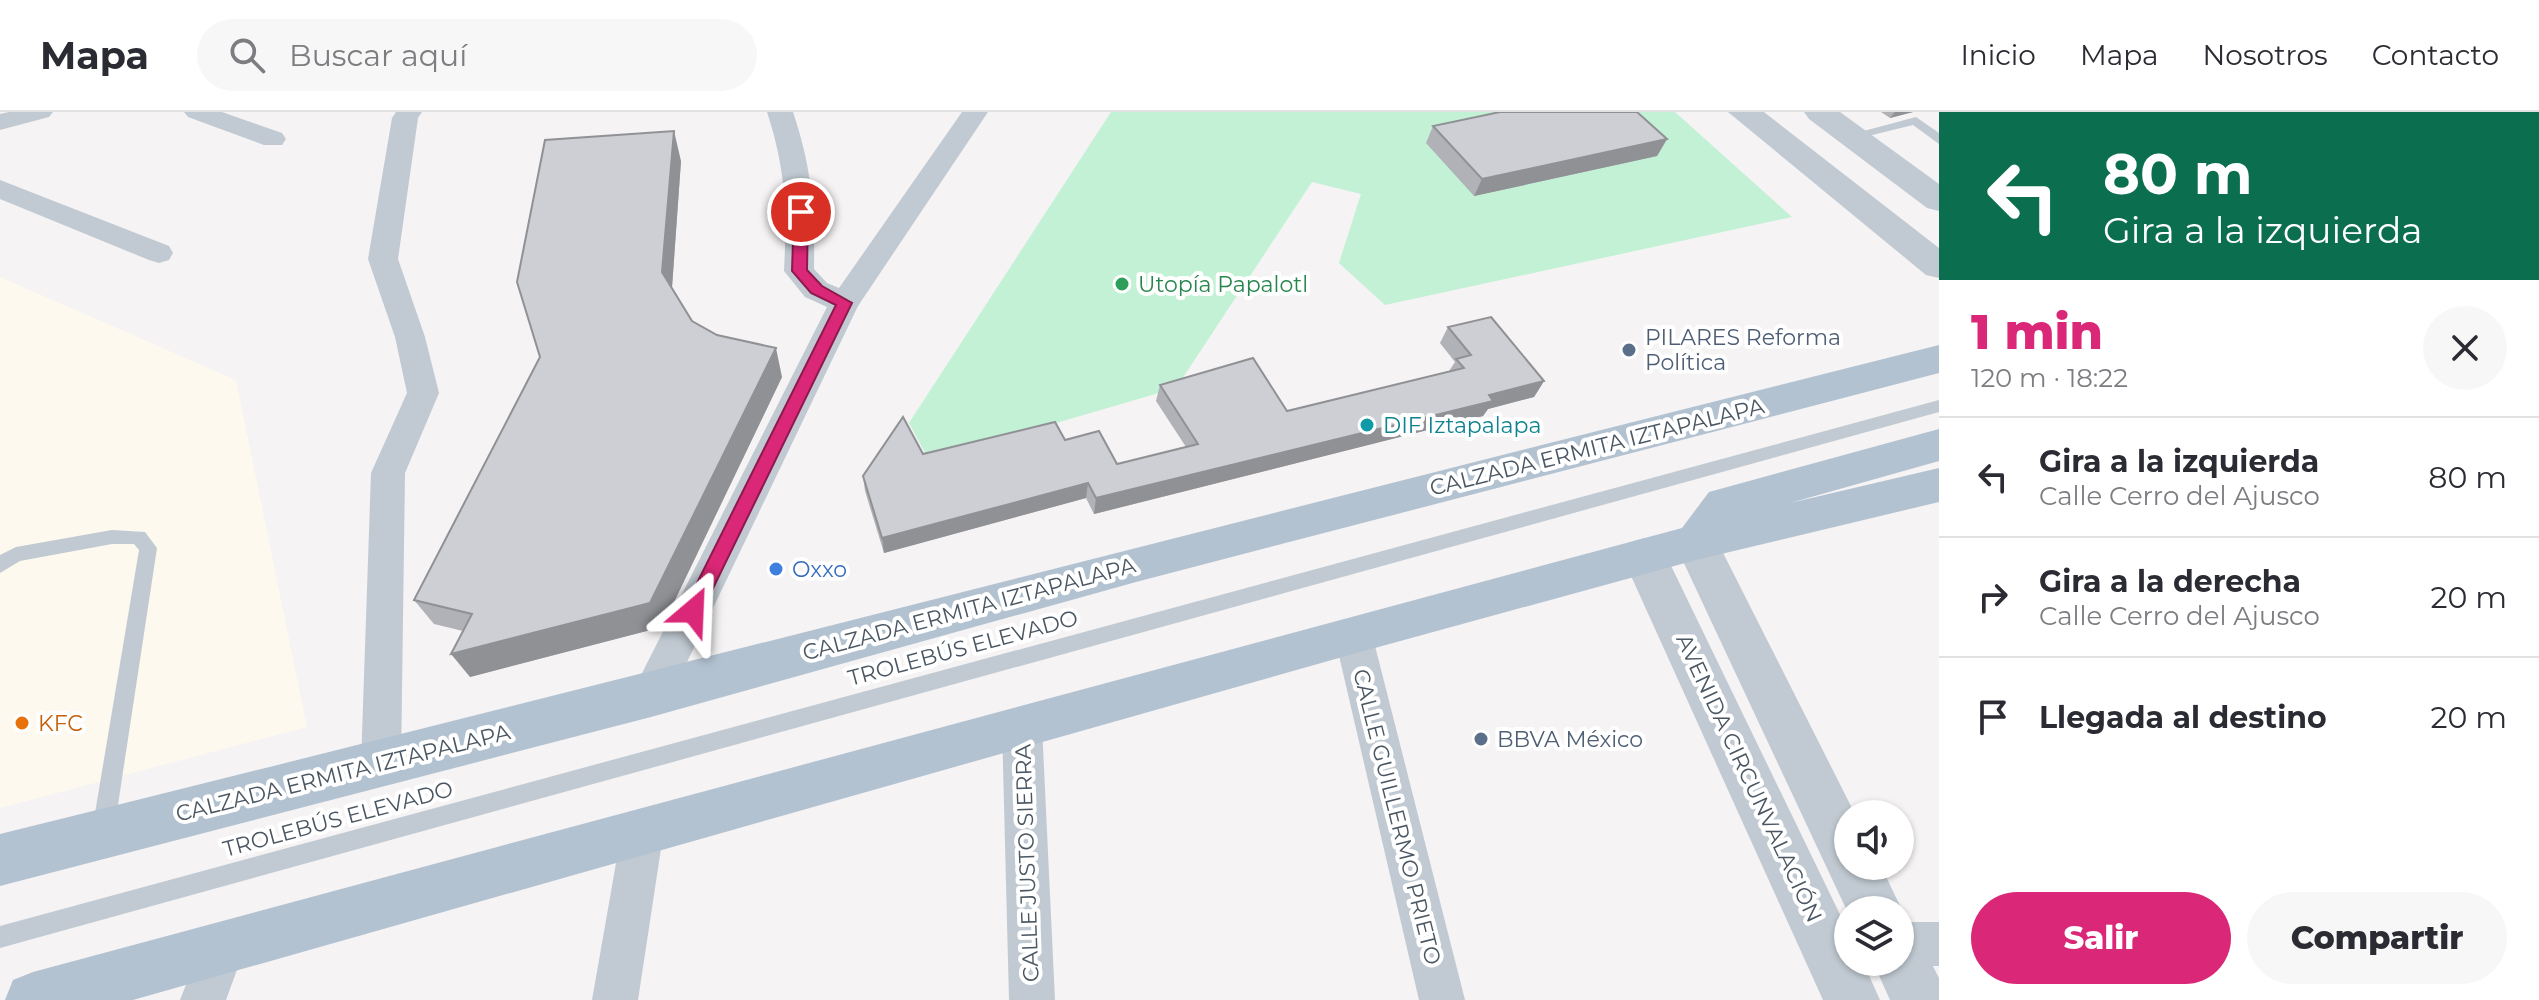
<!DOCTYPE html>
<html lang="es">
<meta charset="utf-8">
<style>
body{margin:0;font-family:Montserrat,sans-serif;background:#f7f7f7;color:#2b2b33;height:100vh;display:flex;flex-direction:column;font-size:30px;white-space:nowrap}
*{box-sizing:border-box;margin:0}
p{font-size:26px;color:#7c7c81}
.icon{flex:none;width:44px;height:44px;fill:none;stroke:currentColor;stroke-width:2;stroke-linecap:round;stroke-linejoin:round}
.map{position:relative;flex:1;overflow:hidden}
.drawer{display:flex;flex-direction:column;background:#fff;width:600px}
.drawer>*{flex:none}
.guide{background:#0b6e4f;color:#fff;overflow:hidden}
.tools{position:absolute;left:1834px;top:688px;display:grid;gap:16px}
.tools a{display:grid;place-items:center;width:80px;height:80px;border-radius:50%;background:#fff;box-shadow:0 2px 6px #0004;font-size:40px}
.pin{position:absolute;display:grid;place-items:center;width:68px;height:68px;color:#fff;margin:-34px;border:4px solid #fff;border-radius:50%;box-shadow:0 2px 8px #0007}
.me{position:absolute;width:88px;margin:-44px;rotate:26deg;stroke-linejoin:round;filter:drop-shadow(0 0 6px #0008)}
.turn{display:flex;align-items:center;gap:28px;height:168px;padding:0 32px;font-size:36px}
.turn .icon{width:104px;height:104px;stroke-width:2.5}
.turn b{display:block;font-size:56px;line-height:68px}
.round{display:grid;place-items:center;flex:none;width:84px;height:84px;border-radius:42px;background:#f7f7f7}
.headline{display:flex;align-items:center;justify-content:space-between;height:136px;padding:0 32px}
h1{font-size:48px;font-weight:800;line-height:60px;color:#db2777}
.button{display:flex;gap:16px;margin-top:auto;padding:16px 32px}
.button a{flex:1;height:92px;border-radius:48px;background:#db2777;color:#fff;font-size:32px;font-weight:800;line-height:92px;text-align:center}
.button a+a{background:#f7f7f7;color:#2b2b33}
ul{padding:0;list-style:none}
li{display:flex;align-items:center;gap:24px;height:120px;padding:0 32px;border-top:2px solid #e1e1e2}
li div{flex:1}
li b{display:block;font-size:30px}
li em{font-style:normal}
header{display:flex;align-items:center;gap:48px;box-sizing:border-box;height:112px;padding:0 40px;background:#fff;border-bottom:2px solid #e1e1e2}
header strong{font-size:38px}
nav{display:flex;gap:44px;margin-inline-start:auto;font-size:28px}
.search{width:560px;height:72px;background:#f7f7f7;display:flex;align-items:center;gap:20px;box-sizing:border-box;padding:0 28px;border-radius:44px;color:#7c7c81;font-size:30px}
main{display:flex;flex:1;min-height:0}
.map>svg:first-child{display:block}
.commercial{fill:#fdf9ef}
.green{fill:#c3f1d5}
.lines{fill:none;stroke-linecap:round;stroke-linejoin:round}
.service{fill:#c1cad2;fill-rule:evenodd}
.minor{fill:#c1cad2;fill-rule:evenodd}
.tertiary{fill:#c1cad2;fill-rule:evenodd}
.primary{fill:#b3c2d1;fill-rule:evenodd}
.wall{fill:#b0b2b7}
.shaded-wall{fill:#909195}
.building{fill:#cdcfd5;stroke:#909195;stroke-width:2}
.route{fill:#db2777;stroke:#8e194d;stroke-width:2}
.leisure-dot{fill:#2e9e5b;stroke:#fff;stroke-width:3}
.service-dot{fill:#5c6f8a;stroke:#fff;stroke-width:3}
.culture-dot{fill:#0f9aa8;stroke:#fff;stroke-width:3}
.shop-dot{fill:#3f7fe0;stroke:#fff;stroke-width:3}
.food-dot{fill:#e8710a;stroke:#fff;stroke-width:3}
.labels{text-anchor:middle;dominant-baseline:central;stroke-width:8;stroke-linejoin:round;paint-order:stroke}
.leisure-label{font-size:22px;fill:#27864d;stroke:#fff;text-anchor:start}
.service-label{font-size:22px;fill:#4e5e75;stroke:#fff;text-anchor:start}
.culture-label{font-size:22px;fill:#0d838f;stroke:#fff;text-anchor:start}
.street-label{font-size:22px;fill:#4a5661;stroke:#fff}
.shop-label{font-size:22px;fill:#366cbe;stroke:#fff;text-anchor:start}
.food-label{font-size:22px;fill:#c56008;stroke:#fff;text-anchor:start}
</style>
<header>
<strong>Mapa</strong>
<div class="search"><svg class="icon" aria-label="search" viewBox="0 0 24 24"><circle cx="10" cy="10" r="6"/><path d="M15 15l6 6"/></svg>Buscar aquí</div>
<nav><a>Inicio</a><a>Mapa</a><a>Nosotros</a><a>Contacto</a></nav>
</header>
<main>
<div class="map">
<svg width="1939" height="888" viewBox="0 0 1939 888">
<rect width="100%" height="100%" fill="#f5f3f3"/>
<path class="commercial" d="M 0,165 L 236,268 L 307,615 L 0,696 Z"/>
<path class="green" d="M 1111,0 L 1675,0 L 1792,105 L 1385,193 L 1339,151 L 1361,82 L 1312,70 L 1176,276 L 929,348 L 909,311 Z"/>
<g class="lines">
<g class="service">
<path d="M 1916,5 L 1939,21 L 1939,32 L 1913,13 L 1852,28 L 1845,24 Z"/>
<path d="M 1939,288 L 1939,300 L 0,836 L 0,814 Z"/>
<path d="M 112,418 L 145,420 L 157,436 L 114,719 L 110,726 L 103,729 L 96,726 L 92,719 L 139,438 L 134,432 L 112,432 L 20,449 L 0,461 L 0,443 L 16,435 Z"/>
</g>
<g class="minor">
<path d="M 9,0 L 53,0 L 49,5 L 0,18 L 0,2 Z"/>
<path d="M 184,0 L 222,0 L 282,21 L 286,27 L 282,33 L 264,33 L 188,5 Z"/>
<path d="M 396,0 L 422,0 L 418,6 L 398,147 L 425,225 L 439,281 L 405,361 L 401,652 L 395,666 L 381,671 L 367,666 L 361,652 L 371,361 L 407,281 L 395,225 L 368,147 L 392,6 Z"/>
<path d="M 767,0 L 793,0 C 812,57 815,97 814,157 L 827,171 L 839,176 L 962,0 L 988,0 L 858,194 L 665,596 L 651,601 L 637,596 L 631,583 L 827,195 L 805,185 L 784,159 C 787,99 786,58 767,0 Z"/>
<path d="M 0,68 L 169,134 L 173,141 L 169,148 L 159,151 L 149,148 L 0,87 Z"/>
<path d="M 1353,506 L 1366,510 L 1372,522 L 1465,888 L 1419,888 L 1334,522 L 1340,510 Z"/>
<path d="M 1022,596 L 1036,601 L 1042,614 L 1055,888 L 1009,888 L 1002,614 L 1008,601 Z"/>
<path d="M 643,696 L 658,702 L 664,717 L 638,888 L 592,888 L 622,717 L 628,702 Z"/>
<path d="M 1900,810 L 1939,810 L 1939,854 L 1900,854 L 1889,850 L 1900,850 Z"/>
<path d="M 224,811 L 240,817 L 246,833 L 226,888 L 180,888 L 208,817 Z"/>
</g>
<g class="tertiary">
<path d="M 1728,0 L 1764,0 L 1939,136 L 1939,166 L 1926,163 Z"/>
<path d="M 1804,0 L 1840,0 L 1939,72 L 1939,99 L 1927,96 L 1809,7 Z"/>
<path d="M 1696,412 L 1711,417 L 1855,702 L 1848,702 L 1848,754 L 1881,754 L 1902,798 L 1900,803 L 1900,798 L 1848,798 L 1848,801 L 1674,430 L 1681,417 Z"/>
<path d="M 1644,426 L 1660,431 L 1848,819 L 1848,850 L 1863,850 L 1880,888 L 1823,888 L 1622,444 L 1628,431 Z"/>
<path d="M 1900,821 L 1920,829 L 1939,866 L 1939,888 L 1890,888 L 1873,850 L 1900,850 Z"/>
</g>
<g class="primary">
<path d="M 1939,233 L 1939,261 L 1136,470 L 651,605 L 0,774 L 0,722 C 647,562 1292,395 1939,233 Z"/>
<path d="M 1939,317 L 1939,349 L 1790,391 L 1939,356 L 1939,390 L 1696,448 L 1353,542 L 133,888 L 5,888 L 13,868 L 33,860 L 1682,416 L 1709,380 Z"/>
</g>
</g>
<g class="wall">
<path d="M 1881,0 L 1913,0 L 1890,6 Z"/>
<path d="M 1433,14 L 1667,27 L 1657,44 L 1474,84 L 1426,31 Z"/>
<path d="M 681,49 L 672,176 L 692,209 L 782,265 L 662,515 L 470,565 L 463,519 L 434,512 L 414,488 L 540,245 Z"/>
<path d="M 1448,215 L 1544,269 L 1534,285 L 1488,297 L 1483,304 L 1094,402 L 1086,386 L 884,441 L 865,379 L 863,364 L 923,342 L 1065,328 L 1117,352 L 1186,335 L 1156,289 L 1160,273 L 1287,299 L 1449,259 L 1455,250 L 1440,231 Z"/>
</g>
<g class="shaded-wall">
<path d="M 1895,0 L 1913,0 L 1890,6 Z"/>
<path d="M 674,19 L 681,49 L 671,189 L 662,160 Z"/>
<path d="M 1667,27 L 1657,44 L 1474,84 L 1482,67 Z"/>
<path d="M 776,236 L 782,265 L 662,515 L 470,565 L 451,542 Z"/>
<path d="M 1544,269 L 1534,285 L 1488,297 L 1483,304 L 1094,402 L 1096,386 Z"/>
<path d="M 1088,371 L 1086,386 L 884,441 L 882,426 Z"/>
</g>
<g class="building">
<path d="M 1500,0 L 1637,0 L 1667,27 L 1482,67 L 1433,14 Z"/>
<path d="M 674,19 L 662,160 L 692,209 L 717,223 L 776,236 L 650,491 L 451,542 L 472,502 L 414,488 L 540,245 L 517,170 L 545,28 Z"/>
<path d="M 1491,205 L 1544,269 L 1489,283 L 1493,289 L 1096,386 L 1088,371 L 882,426 L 863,364 L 903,305 L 923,342 L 1055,310 L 1065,328 L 1099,319 L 1117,352 L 1198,332 L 1160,273 L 1253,246 L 1287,299 L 1464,256 L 1456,247 L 1471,243 L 1448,215 Z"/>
</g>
<path class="route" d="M 801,95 L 808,100 L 807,158 L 822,174 L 852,191 L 699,505 L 686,505 L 683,499 L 836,193 L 811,181 L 792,159 L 794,100 Z"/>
<circle class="leisure-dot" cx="1122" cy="172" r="8"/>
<g class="service-dot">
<circle cx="1629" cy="238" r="8"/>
<circle cx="1481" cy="627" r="8"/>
</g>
<circle class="culture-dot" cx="1367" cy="313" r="8"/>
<circle class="shop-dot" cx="776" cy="457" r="8"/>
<circle class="food-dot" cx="22" cy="611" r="8"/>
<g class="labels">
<g class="leisure-label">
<text x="1138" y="172">Utopía Papalotl</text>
</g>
<g class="service-label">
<text x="1645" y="225">PILARES Reforma<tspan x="1645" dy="25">Política</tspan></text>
<text x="1497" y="627">BBVA México</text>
</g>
<g class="culture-label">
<text x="1383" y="313">DIF Iztapalapa</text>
</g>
<g class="street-label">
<text transform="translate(1597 335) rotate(-14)">CALZADA ERMITA IZTAPALAPA</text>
<text transform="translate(969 497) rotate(-15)">CALZADA ERMITA IZTAPALAPA</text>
<text transform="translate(963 536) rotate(-15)">TROLEBÚS ELEVADO</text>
<text transform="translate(343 661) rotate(-14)">CALZADA ERMITA IZTAPALAPA</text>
<text transform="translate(1749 666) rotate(65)">AVENIDA CIRCUNVALACIÓN</text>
<text transform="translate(1397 705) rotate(76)">CALLE GUILLERMO PRIETO</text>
<text transform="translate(338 707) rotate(-15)">TROLEBÚS ELEVADO</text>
<text transform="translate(1027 751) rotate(-92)">CALLE JUSTO SIERRA</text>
</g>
<g class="shop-label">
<text x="792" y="457">Oxxo</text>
</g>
<g class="food-label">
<text x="38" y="611">KFC</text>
</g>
</g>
</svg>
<div class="tools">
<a><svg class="icon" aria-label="sound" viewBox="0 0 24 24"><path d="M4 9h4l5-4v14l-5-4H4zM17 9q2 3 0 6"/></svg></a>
<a><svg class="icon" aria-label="layers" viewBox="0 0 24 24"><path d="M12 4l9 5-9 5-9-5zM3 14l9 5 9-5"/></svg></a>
</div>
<div class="pin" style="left:801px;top:100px;background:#d93025"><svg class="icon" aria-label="arrive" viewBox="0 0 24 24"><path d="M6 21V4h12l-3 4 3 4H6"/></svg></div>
<svg class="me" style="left:693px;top:499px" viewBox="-20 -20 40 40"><path d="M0-17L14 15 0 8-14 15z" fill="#db2777" stroke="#fff" stroke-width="4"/></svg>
</div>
<section class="drawer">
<div class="guide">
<div class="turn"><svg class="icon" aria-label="left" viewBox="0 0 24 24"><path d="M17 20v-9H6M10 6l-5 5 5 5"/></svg><div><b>80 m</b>Gira a la izquierda</div></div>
</div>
<div class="headline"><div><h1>1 min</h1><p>120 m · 18:22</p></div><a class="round"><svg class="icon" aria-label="close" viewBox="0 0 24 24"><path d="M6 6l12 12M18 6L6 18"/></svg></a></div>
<ul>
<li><svg class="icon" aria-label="left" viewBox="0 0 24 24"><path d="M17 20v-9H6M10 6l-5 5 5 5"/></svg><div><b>Gira a la izquierda</b><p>Calle Cerro del Ajusco</p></div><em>80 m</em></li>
<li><svg class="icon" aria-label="right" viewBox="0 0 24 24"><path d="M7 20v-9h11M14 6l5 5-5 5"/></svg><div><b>Gira a la derecha</b><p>Calle Cerro del Ajusco</p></div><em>20 m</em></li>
<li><svg class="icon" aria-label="arrive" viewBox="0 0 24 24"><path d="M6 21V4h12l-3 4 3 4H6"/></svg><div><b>Llegada al destino</b></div><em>20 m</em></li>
</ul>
<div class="button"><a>Salir</a><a>Compartir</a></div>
</section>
</main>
